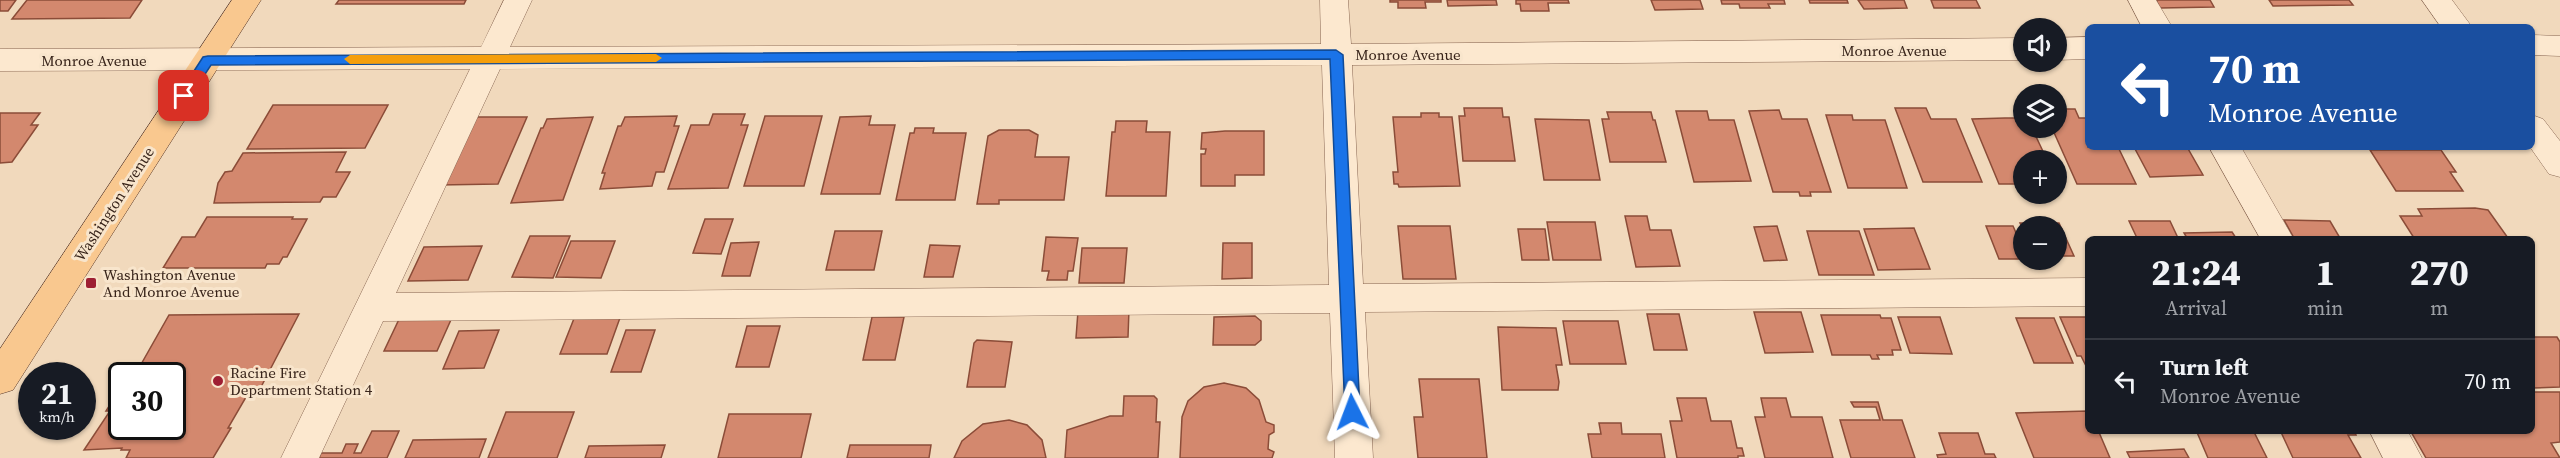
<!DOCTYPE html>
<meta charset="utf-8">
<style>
body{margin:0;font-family:"Source Serif 4",serif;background:#242831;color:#f1f3f6;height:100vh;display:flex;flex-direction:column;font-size:22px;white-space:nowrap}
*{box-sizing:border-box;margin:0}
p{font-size:20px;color:#9ea1a6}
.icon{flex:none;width:33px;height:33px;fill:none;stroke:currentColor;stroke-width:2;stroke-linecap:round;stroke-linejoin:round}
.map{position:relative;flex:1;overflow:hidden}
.details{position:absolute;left:2085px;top:236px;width:450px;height:198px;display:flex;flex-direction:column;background:#171b24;border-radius:9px;box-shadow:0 2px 4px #0004}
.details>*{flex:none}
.hud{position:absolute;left:2085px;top:24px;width:450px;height:126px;border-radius:9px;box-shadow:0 2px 4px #0004;background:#1a4fa0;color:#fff;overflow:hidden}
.tools{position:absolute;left:2013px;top:18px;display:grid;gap:12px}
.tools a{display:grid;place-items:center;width:54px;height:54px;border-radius:50%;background:#171b24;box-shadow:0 2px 4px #0004;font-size:30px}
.speed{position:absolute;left:18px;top:362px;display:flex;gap:12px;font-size:30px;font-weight:700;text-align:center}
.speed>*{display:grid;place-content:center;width:78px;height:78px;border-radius:50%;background:#171b24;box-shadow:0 2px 4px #0004;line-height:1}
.speed small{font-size:15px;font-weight:400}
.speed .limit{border:3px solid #111;border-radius:9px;background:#fff;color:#111}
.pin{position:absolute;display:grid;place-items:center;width:51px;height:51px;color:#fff;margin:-26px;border-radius:12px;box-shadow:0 3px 9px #0006}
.me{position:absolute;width:66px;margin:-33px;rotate:357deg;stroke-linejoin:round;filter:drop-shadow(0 0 4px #0008)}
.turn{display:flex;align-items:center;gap:21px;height:126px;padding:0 24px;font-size:27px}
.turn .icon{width:78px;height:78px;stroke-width:2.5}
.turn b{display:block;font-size:42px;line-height:51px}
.eta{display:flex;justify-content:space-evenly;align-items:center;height:102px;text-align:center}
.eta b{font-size:36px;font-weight:800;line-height:42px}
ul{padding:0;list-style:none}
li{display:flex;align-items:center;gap:18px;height:84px;padding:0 24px;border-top:2px solid #363941}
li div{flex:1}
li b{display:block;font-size:22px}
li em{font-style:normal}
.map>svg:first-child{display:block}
.building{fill:#d3886e;stroke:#8b4c38;stroke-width:1.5}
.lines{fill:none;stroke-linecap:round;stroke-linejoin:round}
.minor-casing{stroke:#8a6854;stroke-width:1}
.major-casing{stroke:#573729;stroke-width:1}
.minor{fill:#fce8cf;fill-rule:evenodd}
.major{fill:#f9c88f;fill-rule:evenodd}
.route{fill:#1a73e8;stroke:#114b97;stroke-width:1.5}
.slow{fill:#f59e0b}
.poi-dot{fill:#9e1f33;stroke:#f8e5cc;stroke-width:2}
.labels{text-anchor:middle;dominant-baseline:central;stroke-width:6;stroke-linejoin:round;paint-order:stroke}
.street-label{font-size:15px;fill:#38241a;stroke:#f8e5cc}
.poi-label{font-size:15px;fill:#38241a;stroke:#f8e5cc;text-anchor:start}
</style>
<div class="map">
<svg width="2560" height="458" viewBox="0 0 2560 458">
<rect width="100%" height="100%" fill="#f1d9bc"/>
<g class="building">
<path d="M 0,0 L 16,0 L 8,11 L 0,11 Z"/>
<path d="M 27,0 L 142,0 L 130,18 L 12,19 Z"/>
<path d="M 339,0 L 466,0 L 464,4 L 336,4 Z"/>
<path d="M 1390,0 L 1441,0 L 1441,2 L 1425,2 L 1426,8 L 1398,8 L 1398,2 L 1390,2 Z"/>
<path d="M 1447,0 L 1496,0 L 1497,5 L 1448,6 Z"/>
<path d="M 1516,0 L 1568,0 L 1569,3 L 1548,3 L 1549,11 L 1521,11 L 1520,4 L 1516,4 Z"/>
<path d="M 1651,0 L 1700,0 L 1703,9 L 1655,10 Z"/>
<path d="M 1721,0 L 1784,0 L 1785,4 L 1768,4 L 1770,8 L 1740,8 L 1739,4 L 1722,4 Z"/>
<path d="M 1809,0 L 1847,0 L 1848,3 L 1810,3 Z"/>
<path d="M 1858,0 L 1904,0 L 1907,8 L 1864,9 Z"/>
<path d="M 1931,0 L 1976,0 L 1980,8 L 1934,8 Z"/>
<path d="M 2156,0 L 2210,0 L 2214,7 L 2160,8 Z"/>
<path d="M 2269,0 L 2349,0 L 2353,5 L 2273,6 Z"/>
<path d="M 273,105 L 388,105 L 365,148 L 247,149 Z"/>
<path d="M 1464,108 L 1502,108 L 1503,117 L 1509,117 L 1515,161 L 1463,161 L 1459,116 L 1465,116 Z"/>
<path d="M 1895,108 L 1926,108 L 1931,119 L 1956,119 L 1982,182 L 1923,182 Z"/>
<path d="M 2056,109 L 2075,109 L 2079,118 L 2088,118 L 2088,147 L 2118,147 L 2136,184 L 2077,184 L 2052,128 L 2056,128 Z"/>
<path d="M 1779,110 L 1782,119 L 1807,119 L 1831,192 L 1810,192 L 1811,196 L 1800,196 L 1799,192 L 1773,192 L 1749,111 Z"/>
<path d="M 1676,111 L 1707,111 L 1709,120 L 1734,120 L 1751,181 L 1694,182 Z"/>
<path d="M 1607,112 L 1651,112 L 1653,120 L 1655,120 L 1666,162 L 1610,162 L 1602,119 L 1609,119 Z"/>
<path d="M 0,113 L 40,113 L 31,125 L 38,125 L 12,162 L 0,163 Z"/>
<path d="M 1421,113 L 1439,113 L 1439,117 L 1452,117 L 1460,186 L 1399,187 L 1398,184 L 1394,184 L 1393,172 L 1398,172 L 1393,117 L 1421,117 Z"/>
<path d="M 713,114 L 745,114 L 741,125 L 748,125 L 728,188 L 668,189 L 691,125 L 709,125 Z"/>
<path d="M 1826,115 L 1852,115 L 1853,120 L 1885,120 L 1907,188 L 1848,188 Z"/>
<path d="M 677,116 L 674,126 L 679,126 L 664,172 L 656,172 L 652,186 L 600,189 L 605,173 L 602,173 L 618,126 L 621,126 L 625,117 Z"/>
<path d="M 765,116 L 822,116 L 804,186 L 744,186 Z"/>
<path d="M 871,116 L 869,125 L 895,125 L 880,194 L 821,194 L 840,117 Z"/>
<path d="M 470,117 L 527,117 L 498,184 L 439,185 Z"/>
<path d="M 593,117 L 563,200 L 511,203 L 541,128 L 543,128 L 547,119 Z"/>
<path d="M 2005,118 L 2024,118 L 2024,128 L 2032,128 L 2047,160 L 2024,160 L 2024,184 L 1999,184 L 1972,119 Z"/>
<path d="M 1535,119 L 1589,120 L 1600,180 L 1544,180 Z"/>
<path d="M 1116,121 L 1147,121 L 1146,132 L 1170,132 L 1166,196 L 1106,196 L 1112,132 L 1115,132 Z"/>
<path d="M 915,128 L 934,128 L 933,133 L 966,133 L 955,200 L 896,200 L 910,133 L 914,133 Z"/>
<path d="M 999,130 L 1029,130 L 1038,135 L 1035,157 L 1069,157 L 1064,200 L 999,200 L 999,204 L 977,204 L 988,136 Z"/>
<path d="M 1225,131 L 1264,131 L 1264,175 L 1235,175 L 1235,186 L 1201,186 L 1201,154 L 1205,154 L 1206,149 L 1201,149 L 1202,133 Z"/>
<path d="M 2134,147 L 2187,147 L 2203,175 L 2150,177 Z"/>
<path d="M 2370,150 L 2441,150 L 2456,172 L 2450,172 L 2463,191 L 2396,191 Z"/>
<path d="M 346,152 L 336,172 L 350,172 L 336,197 L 323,197 L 320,202 L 214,203 L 218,183 L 225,172 L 232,171 L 243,153 Z"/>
<path d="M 2475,208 L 2488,210 L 2508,238 L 2414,238 L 2400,216 L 2422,216 L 2418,209 Z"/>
<path d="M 1625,216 L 1647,216 L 1650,230 L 1671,230 L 1680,266 L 1636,267 Z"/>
<path d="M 207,217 L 293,217 L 292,219 L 307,219 L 287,257 L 283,257 L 279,264 L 267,264 L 265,268 L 163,268 L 182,237 L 195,237 Z"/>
<path d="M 705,219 L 733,219 L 721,254 L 693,253 Z"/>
<path d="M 2284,220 L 2330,221 L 2340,238 L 2294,238 Z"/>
<path d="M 2129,221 L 2170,221 L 2178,238 L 2137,238 Z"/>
<path d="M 1547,222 L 1595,222 L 1601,260 L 1553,260 Z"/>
<path d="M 2020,223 L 2059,223 L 2074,256 L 2056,256 L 2056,226 L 2024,226 L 2024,231 Z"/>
<path d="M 1398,226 L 1450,226 L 1456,279 L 1403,279 Z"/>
<path d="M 1777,226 L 1787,260 L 1764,261 L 1754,227 Z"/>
<path d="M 1986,226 L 2013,226 L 2024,251 L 2024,259 L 1999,259 Z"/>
<path d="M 1914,228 L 1930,269 L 1878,270 L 1864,229 Z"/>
<path d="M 1518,229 L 1545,229 L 1549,260 L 1522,260 Z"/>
<path d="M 835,231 L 882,231 L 874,270 L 826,270 Z"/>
<path d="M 1807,231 L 1859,231 L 1874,275 L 1819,275 Z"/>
<path d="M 2232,232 L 2236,238 L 2187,238 L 2184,233 Z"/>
<path d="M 530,236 L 570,236 L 553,278 L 512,277 Z"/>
<path d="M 1046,237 L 1078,238 L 1073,271 L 1068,271 L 1067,280 L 1047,280 L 1049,271 L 1042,271 Z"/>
<path d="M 571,241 L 615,241 L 601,278 L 556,277 Z"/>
<path d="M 759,242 L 750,276 L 722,276 L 731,243 Z"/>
<path d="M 1223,243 L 1252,243 L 1252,278 L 1222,279 Z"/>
<path d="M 930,245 L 960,246 L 953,277 L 924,277 Z"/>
<path d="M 482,246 L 468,280 L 408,281 L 424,247 Z"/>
<path d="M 1082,248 L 1127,248 L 1124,283 L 1079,283 Z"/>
<path d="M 1129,309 L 1128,337 L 1076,338 L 1078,311 Z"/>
<path d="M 1754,312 L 1801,312 L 1813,352 L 1765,353 Z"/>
<path d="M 402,313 L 454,313 L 437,351 L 384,351 Z"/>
<path d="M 299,314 L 261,387 L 249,387 L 246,392 L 249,392 L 228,428 L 231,428 L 213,458 L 126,458 L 130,450 L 121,450 L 122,448 L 84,450 L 110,411 L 106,411 L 118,392 L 122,392 L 122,426 L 172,426 L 172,375 L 135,375 L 169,315 Z"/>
<path d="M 1647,314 L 1679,314 L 1687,350 L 1654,350 Z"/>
<path d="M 621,315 L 607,354 L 560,354 L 575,316 Z"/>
<path d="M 1821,315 L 1880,315 L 1881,318 L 1891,318 L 1901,350 L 1892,350 L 1893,355 L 1877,355 L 1879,359 L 1872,359 L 1870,355 L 1832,355 Z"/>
<path d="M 1255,316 L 1261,321 L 1261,340 L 1255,345 L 1213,345 L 1214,317 Z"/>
<path d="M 872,317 L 904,317 L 895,360 L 863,360 Z"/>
<path d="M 1898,317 L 1940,317 L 1952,354 L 1910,353 Z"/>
<path d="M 2060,317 L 2088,317 L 2088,370 L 2081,356 L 2077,356 Z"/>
<path d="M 2016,318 L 2054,318 L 2073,363 L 2034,363 Z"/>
<path d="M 1563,321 L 1618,321 L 1626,364 L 1570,364 Z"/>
<path d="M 747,326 L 780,326 L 769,367 L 736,367 Z"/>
<path d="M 1498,327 L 1556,328 L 1562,365 L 1556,365 L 1559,382 L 1558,390 L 1502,390 Z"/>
<path d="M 499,330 L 484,368 L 443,369 L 459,331 Z"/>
<path d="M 626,330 L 655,330 L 641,372 L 611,372 Z"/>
<path d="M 2532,337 L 2557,337 L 2560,342 L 2560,387 L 2532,388 Z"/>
<path d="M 977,340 L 1012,342 L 1005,387 L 967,387 L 974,343 Z"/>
<path d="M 1419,379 L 1479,379 L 1487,458 L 1418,458 L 1414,417 L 1423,417 Z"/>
<path d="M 1224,383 L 1246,388 L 1259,400 L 1266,422 L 1274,425 L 1274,432 L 1269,435 L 1268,449 L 1274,452 L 1272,458 L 1180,458 L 1182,417 L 1188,401 L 1204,387 Z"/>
<path d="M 2532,392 L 2560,392 L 2560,442 L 2551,443 L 2560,458 L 2426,458 L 2410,430 L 2532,430 Z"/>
<path d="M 1124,396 L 1154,396 L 1157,399 L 1156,422 L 1160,422 L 1158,458 L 1065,458 L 1067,430 L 1110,416 L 1123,416 Z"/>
<path d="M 1677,398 L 1706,398 L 1711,421 L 1731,421 L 1737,448 L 1742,448 L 1744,456 L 1738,456 L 1738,458 L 1677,458 L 1670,421 L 1682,421 Z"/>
<path d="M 1761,398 L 1786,398 L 1791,417 L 1822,417 L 1833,458 L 1765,458 L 1755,417 L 1765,417 Z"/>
<path d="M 1851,402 L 1878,402 L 1883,420 L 1902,420 L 1915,458 L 1851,458 L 1840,420 L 1880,420 L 1876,407 L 1854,407 Z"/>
<path d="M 2088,411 L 2088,430 L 2098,430 L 2110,458 L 2034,458 L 2016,413 Z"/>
<path d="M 506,412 L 574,412 L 557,458 L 488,458 Z"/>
<path d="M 729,414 L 811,414 L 801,458 L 718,458 Z"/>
<path d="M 1009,420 L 1027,425 L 1042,440 L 1046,458 L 954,458 L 962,441 L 983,424 Z"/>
<path d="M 1599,423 L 1621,423 L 1622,434 L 1661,434 L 1665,458 L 1592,458 L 1588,434 L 1601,434 Z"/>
<path d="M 2196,430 L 2253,430 L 2267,458 L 2208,458 Z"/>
<path d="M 2280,430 L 2354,430 L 2356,435 L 2348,435 L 2361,458 L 2293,458 Z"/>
<path d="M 372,431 L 399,431 L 387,458 L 319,458 L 321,453 L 342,453 L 346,444 L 358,444 L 354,453 L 361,453 Z"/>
<path d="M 1939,433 L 1978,433 L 1985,454 L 1994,454 L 1996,458 L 1938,458 L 1937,455 L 1946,454 Z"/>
<path d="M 486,439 L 479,458 L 405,458 L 413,440 Z"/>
<path d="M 665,445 L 661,458 L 585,458 L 589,446 Z"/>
<path d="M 850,445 L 931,445 L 929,458 L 847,458 Z"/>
<path d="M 2184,449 L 2189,458 L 2130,458 L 2127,452 Z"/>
</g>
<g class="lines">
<g class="minor-casing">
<g id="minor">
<path d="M 504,0 L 532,0 L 510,47 L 1321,44 L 1320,0 L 1348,0 L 1351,44 L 2024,38 L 2024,60 L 1352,65 L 1363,284 L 2088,278 L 2088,306 L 1365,312 L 1373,458 L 1335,458 L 1330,313 L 383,321 L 319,458 L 281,458 L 470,69 L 0,71 L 0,49 L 481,47 ZM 1322,65 L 1329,285 L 396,293 L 500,69 Z"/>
<path d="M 2128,0 L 2156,0 L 2172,27 L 2142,27 Z"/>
<path d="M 2422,0 L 2452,0 L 2472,27 L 2441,27 Z"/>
<path d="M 2532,35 L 2560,36 L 2560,56 L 2532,55 Z"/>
<path d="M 2088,37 L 2088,59 L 2056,60 L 2056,38 Z"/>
<path d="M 2532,115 L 2543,119 L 2560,141 L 2560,177 L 2549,174 L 2530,147 L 2532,147 Z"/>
<path d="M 2209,147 L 2241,147 L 2293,238 L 2260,238 Z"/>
<path d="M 2369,430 L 2407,430 L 2422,458 L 2383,458 Z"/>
</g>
</g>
<g class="major-casing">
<path id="major" d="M 232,0 L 261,0 L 13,390 L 0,394 L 0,349 Z"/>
</g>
<use href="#minor" class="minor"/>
<use href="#major" class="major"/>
</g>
<path class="route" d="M 1336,50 L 1343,55 L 1360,412 L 1358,417 L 1352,419 L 1347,417 L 1345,412 L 1330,59 L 211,65 L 188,100 L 179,100 L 178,96 L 203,57 L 208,56 Z"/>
<path class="slow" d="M 656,54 L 662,58 L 656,62 L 350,64 L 344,59 L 350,55 Z"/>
<g class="poi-dot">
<rect x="85" y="277" width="12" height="12" rx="3"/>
<circle cx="218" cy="381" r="6"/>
</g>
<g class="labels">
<g class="street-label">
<text x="1894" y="50">Monroe Avenue</text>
<text x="1408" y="54">Monroe Avenue</text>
<text x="94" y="60">Monroe Avenue</text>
<text transform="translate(114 204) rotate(-57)">Washington Avenue</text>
</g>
<g class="poi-label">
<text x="103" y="274">Washington Avenue<tspan x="103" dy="17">And Monroe Avenue</tspan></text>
<text x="230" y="372">Racine Fire<tspan x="230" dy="17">Department Station 4</tspan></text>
</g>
</g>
</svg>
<div class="tools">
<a><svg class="icon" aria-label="sound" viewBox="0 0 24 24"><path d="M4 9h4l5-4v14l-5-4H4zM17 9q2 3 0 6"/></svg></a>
<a><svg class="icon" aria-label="layers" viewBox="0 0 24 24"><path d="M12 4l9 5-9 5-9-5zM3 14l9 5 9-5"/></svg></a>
<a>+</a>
<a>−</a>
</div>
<div class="speed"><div>21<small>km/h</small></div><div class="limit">30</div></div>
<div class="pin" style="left:184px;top:96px;background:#d93025"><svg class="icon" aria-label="arrive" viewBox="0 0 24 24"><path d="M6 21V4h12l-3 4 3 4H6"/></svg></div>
<svg class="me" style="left:1352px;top:412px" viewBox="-20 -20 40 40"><path d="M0-17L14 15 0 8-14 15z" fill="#1a73e8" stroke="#fff" stroke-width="4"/></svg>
<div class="hud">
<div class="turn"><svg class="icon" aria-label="left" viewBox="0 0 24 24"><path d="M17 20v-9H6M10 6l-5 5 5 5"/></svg><div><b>70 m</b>Monroe Avenue</div></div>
</div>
<section class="details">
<div class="eta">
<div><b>21:24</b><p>Arrival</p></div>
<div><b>1</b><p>min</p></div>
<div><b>270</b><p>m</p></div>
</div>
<ul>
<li><svg class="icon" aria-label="left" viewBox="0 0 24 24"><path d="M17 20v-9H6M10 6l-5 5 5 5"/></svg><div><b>Turn left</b><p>Monroe Avenue</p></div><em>70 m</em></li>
</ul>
</section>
</div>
